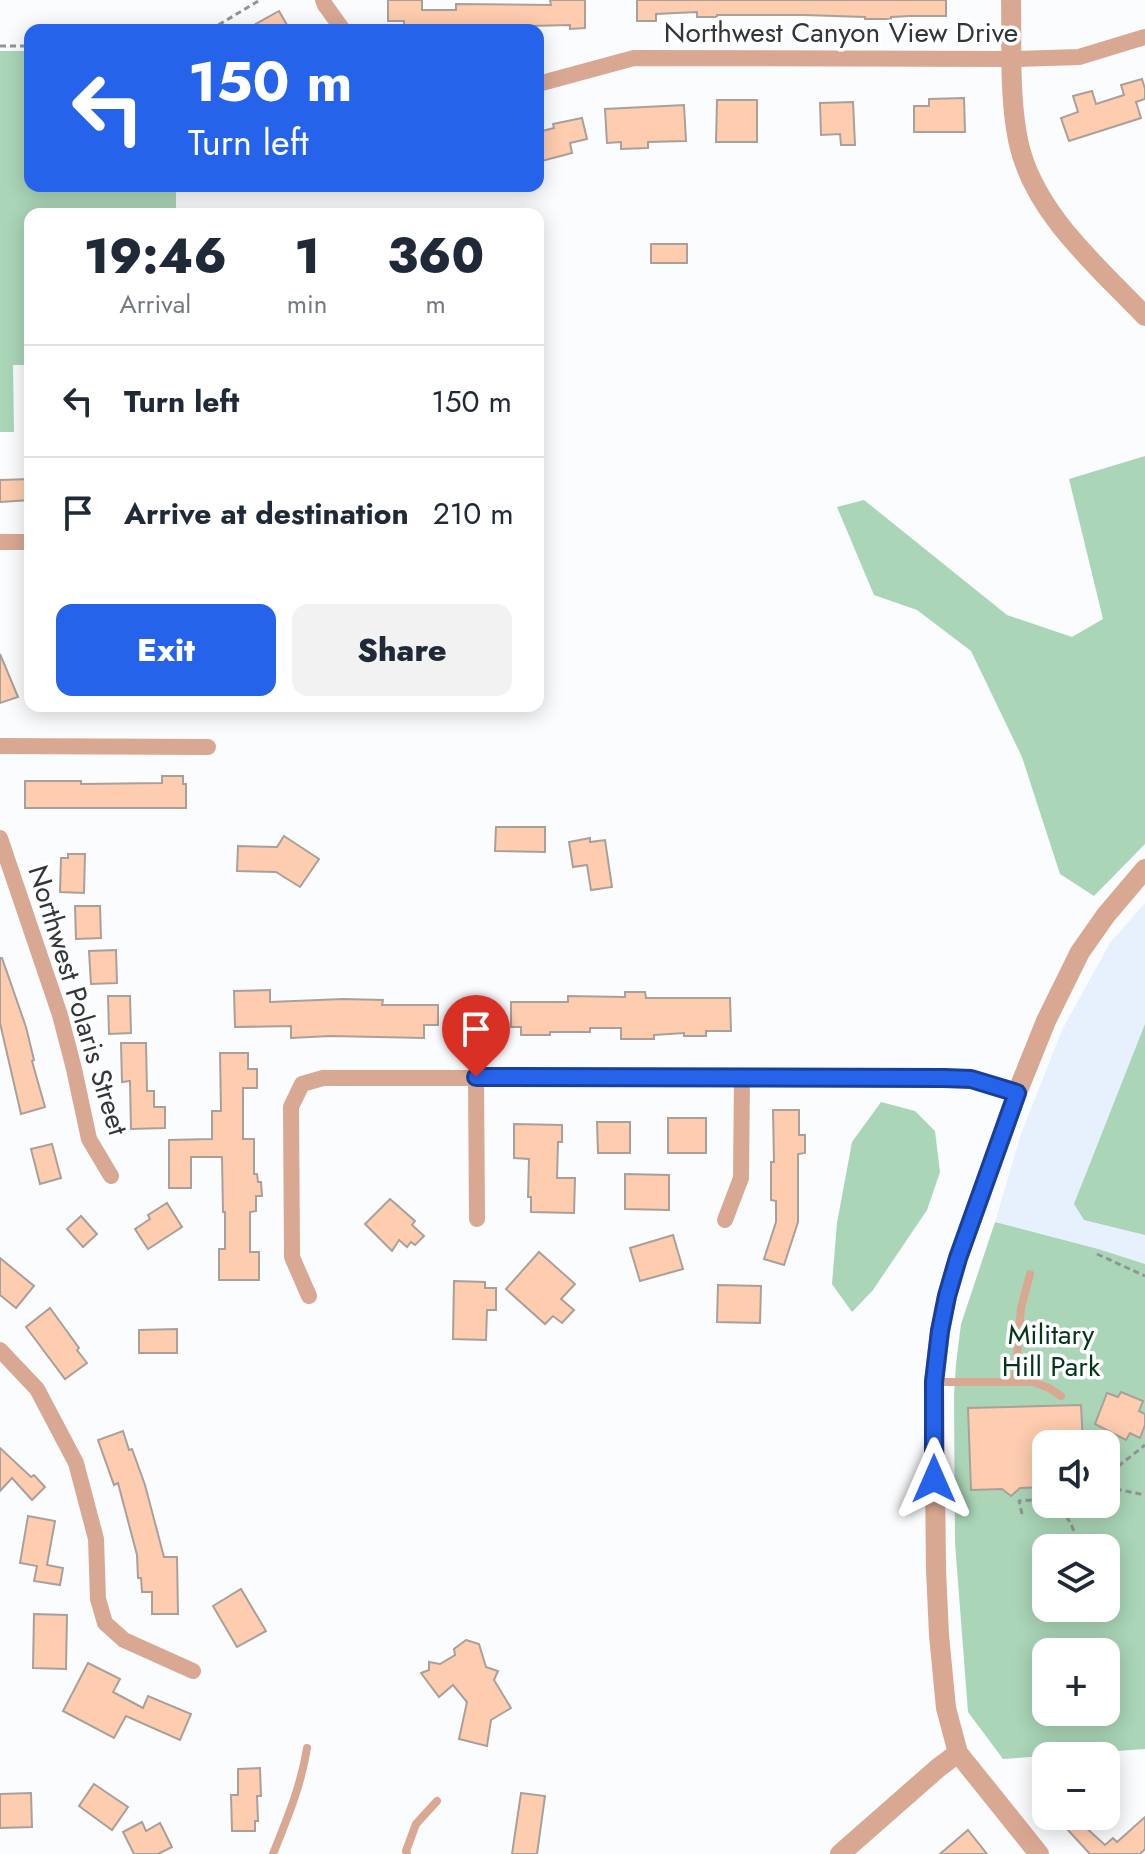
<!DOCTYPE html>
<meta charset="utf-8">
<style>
body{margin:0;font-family:Jost,sans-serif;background:#f2f2f3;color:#1f2937;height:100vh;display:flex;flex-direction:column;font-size:30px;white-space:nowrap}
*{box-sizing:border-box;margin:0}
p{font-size:26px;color:#747a83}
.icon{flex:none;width:44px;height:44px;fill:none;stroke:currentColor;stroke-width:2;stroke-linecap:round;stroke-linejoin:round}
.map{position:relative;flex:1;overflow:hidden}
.drawer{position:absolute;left:24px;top:208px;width:520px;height:504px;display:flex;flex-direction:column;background:#fff;border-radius:16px;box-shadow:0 4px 20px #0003}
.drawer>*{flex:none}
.guide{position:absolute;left:24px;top:24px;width:520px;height:168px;border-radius:16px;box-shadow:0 4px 20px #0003;background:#2563eb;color:#fff;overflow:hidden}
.buttons{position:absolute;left:1032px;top:1430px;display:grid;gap:16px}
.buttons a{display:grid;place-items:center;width:88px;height:88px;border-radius:16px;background:#fff;box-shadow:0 4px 20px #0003;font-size:40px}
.pin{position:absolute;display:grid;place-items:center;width:68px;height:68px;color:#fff;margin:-82px -34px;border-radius:50% 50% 50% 0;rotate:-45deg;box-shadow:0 0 8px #0007}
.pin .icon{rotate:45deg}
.me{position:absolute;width:88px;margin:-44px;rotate:0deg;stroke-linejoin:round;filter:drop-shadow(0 0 6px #0008)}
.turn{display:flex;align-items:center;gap:28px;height:168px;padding:0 32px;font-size:36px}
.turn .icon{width:104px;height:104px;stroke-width:2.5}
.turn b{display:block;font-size:56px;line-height:68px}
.eta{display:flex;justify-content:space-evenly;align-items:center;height:136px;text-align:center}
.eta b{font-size:48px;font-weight:800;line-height:56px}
.primary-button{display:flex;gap:16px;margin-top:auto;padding:16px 32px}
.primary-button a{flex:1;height:92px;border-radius:16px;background:#2563eb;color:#fff;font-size:32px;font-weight:800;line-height:92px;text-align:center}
.primary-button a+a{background:#f2f2f3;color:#1f2937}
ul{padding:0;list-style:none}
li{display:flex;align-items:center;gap:24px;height:112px;padding:0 32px;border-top:2px solid #e0e1e3}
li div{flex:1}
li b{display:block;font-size:30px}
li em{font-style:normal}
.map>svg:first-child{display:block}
.built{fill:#e7f1fd}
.green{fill:#aad5b7;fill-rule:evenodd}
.building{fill:#fecdaf;stroke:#aaa09a;stroke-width:2}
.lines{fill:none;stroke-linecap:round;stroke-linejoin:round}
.path{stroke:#919496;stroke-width:3;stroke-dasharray:6 4;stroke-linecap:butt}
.service{stroke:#d9a893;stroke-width:8}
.minor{stroke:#d9a893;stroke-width:16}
.tertiary{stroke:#d9a893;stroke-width:20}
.route-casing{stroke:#184099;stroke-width:20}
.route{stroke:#2563eb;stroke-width:14}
.labels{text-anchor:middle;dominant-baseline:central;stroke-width:7;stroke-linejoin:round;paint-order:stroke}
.street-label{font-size:28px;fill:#333639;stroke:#fff}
.park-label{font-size:28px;fill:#04361c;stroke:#fff}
</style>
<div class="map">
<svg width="1145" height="1854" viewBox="0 0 1145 1854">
<rect width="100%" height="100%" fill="#fafcfe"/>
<path class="built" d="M 1145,903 L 1145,1264 L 995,1222 L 1021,1134 L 1062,1030 L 1110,943 Z"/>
<g class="green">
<path d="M 0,51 L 30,51 L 30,186 L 176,186 L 176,214 L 30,214 L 30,365 L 13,365 L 14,432 L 0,432 Z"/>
<path d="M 1145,456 L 1145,844 L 1094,896 L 1060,874 L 1022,757 L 971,651 L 917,610 L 874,595 L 837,507 L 864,500 L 1007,615 L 1072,637 L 1103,619 L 1069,479 Z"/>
<path d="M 1145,1024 L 1145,1235 L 1084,1220 L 1074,1204 Z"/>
<path d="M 881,1102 L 915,1111 L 935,1131 L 940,1172 L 927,1210 L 873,1290 L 852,1312 L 832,1284 L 837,1223 L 852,1142 Z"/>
<path d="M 995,1222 L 1098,1249 L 1145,1264 L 1145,1749 L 1003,1759 L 968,1712 L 955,1543 L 954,1395 L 956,1364 L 961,1324 ZM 1046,1444 L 1106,1444 L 1106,1504 L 1046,1504 ZM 1046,1548 L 1106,1548 L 1106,1608 L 1046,1608 ZM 1046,1652 L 1106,1652 L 1106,1712 L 1046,1712 Z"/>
</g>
<g class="building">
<path d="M 388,0 L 422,0 L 422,10 L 456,10 L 456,4 L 551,5 L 550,0 L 585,0 L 585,28 L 570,29 L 570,25 L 529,26 L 529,30 L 404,30 L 404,21 L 388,21 Z"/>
<path d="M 637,0 L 946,0 L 946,16 L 910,16 L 891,17 L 891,19 L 865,19 L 865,17 L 804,15 L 717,15 L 717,17 L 697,17 L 697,12 L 656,14 L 656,21 L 637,21 Z"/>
<path d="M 279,11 L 290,30 L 245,30 Z"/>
<path d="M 1142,79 L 1145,89 L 1145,99 L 1136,102 L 1141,118 L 1069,141 L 1061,118 L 1078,112 L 1073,96 L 1092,91 L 1096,104 L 1124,95 L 1121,85 Z"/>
<path d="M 964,98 L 965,132 L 914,132 L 914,106 L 929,106 L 929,99 Z"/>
<path d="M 717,100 L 757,100 L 757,142 L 716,142 Z"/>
<path d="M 853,102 L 855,145 L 841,145 L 840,134 L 821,135 L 820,103 Z"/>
<path d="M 684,105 L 686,141 L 648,142 L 648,148 L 621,149 L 621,142 L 607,143 L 605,109 Z"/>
<path d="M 582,118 L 587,139 L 570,143 L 572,153 L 538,162 L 538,132 L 554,128 L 553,124 Z"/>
<rect x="651" y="244" width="36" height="19"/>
<path d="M 30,479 L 30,500 L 0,502 L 0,480 Z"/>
<path d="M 0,654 L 18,697 L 0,703 Z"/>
<path d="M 162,776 L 183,776 L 183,784 L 186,784 L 186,808 L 25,808 L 25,781 L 81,781 L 81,784 L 162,783 Z"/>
<path d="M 496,827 L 545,827 L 545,852 L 495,851 Z"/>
<path d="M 284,836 L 319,859 L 300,887 L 276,872 L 237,871 L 238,846 L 277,847 Z"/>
<path d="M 590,838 L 590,842 L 605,840 L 612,887 L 591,890 L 587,865 L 573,867 L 569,842 Z"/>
<path d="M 68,854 L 85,854 L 84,893 L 60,892 L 61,858 L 68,858 Z"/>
<path d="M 75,906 L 100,906 L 101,938 L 76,939 Z"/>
<path d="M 116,950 L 117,983 L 91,984 L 89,951 Z"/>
<path d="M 0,958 L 2,958 L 26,1027 L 34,1060 L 32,1061 L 45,1107 L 21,1114 L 0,1023 Z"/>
<path d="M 270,990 L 270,1002 L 343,999 L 383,1000 L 382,1005 L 438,1005 L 438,1025 L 424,1025 L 424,1038 L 330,1036 L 291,1038 L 291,1026 L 235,1027 L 234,991 Z"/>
<path d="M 625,992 L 645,992 L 646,998 L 730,998 L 731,1031 L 706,1031 L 706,1036 L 684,1036 L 684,1033 L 654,1035 L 654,1039 L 621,1039 L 621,1028 L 590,1028 L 590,1032 L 550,1032 L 550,1035 L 521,1035 L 521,1027 L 511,1027 L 511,1002 L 568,1002 L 568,996 L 625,997 Z"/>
<path d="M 108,996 L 130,996 L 131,1033 L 109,1034 Z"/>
<path d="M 121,1043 L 146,1043 L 147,1091 L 154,1091 L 154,1107 L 165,1107 L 165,1128 L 131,1129 L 130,1081 L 122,1082 Z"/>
<path d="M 220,1053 L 248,1053 L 248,1069 L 257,1069 L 257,1088 L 243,1088 L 243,1139 L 254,1139 L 254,1174 L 257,1174 L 258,1182 L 261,1182 L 262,1196 L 256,1196 L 256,1211 L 250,1212 L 250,1252 L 259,1252 L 259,1280 L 219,1280 L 219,1249 L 225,1249 L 225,1212 L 223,1212 L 222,1157 L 191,1157 L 191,1188 L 169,1188 L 169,1140 L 212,1139 L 212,1111 L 221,1111 Z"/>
<path d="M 773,1110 L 799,1110 L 799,1135 L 805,1135 L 805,1153 L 798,1154 L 798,1222 L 784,1265 L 764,1259 L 776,1222 L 776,1201 L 771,1200 L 771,1162 L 774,1162 Z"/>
<rect x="668" y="1118" width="38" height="35"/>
<path d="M 597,1122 L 630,1122 L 630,1153 L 598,1153 Z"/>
<path d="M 514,1124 L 562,1125 L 562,1142 L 558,1142 L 557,1178 L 575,1178 L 574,1213 L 531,1212 L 531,1197 L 528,1197 L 529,1159 L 514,1158 Z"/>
<path d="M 52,1144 L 61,1178 L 40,1184 L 31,1149 Z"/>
<path d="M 625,1174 L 669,1175 L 669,1210 L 625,1209 Z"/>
<path d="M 390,1199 L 415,1221 L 412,1225 L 424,1236 L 415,1245 L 411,1242 L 407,1247 L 399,1240 L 392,1251 L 365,1224 Z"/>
<path d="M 167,1203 L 182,1227 L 148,1249 L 135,1229 L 150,1219 L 148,1215 Z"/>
<path d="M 81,1216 L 97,1234 L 83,1247 L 67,1229 Z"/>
<path d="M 673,1235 L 683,1269 L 640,1281 L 630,1248 Z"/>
<path d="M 539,1252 L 575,1284 L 561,1299 L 574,1310 L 562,1323 L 553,1316 L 545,1324 L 506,1289 Z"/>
<path d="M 0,1258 L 34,1286 L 16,1308 L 0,1295 Z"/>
<path d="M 454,1281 L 485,1282 L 485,1288 L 496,1288 L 496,1310 L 487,1310 L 486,1340 L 453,1339 Z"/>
<path d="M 718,1285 L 761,1286 L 760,1323 L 717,1322 Z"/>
<path d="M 50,1308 L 79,1348 L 77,1350 L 87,1363 L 65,1379 L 26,1327 Z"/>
<path d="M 177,1329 L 177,1353 L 139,1353 L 139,1330 Z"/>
<path d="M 1121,1392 L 1143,1401 L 1139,1411 L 1145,1414 L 1145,1425 L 1140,1438 L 1130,1433 L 1126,1440 L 1095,1424 L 1107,1393 L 1118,1397 Z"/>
<path d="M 1081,1405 L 1083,1444 L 1046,1444 L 1046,1487 L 1020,1488 L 1011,1496 L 1002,1489 L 971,1490 L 968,1408 Z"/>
<path d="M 123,1431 L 129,1450 L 132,1449 L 145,1485 L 164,1557 L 177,1557 L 178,1614 L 152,1614 L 152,1592 L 142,1592 L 141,1578 L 138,1578 L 137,1555 L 118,1483 L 114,1485 L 98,1440 Z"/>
<path d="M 0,1448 L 31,1477 L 34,1475 L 45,1487 L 32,1500 L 12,1478 L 0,1491 Z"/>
<path d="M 28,1516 L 55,1521 L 47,1565 L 63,1568 L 60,1585 L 34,1581 L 37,1566 L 20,1563 Z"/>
<path d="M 241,1589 L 266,1631 L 237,1647 L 213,1606 Z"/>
<path d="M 34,1614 L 67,1615 L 66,1669 L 33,1668 Z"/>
<path d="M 466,1640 L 479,1644 L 486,1667 L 498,1671 L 494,1680 L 511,1708 L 491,1720 L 487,1746 L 459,1739 L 467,1702 L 453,1685 L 439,1697 L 421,1673 L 429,1670 L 429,1662 L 440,1664 L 455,1655 L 454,1649 Z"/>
<path d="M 88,1663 L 120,1679 L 113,1692 L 143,1708 L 148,1696 L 191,1714 L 180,1740 L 126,1716 L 114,1738 L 63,1711 Z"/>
<path d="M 260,1768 L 261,1796 L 257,1796 L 258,1821 L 255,1821 L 255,1831 L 232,1831 L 231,1795 L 238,1795 L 238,1769 Z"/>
<path d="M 94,1784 L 128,1807 L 112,1830 L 79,1806 Z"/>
<path d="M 31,1793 L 32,1827 L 0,1828 L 0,1794 Z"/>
<path d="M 521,1793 L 545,1796 L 537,1854 L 512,1854 Z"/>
<path d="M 1055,1816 L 1073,1816 L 1105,1845 L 1113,1838 L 1117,1842 L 1145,1817 L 1145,1849 L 1140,1854 L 1090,1854 Z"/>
<path d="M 142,1822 L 146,1831 L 160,1823 L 172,1847 L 158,1854 L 134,1854 L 123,1832 Z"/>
<path d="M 968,1830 L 987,1854 L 940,1854 Z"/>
</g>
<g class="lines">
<g class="path">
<path d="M 210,30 L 260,0"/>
<path d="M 0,46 L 30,46"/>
<path d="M 1097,1254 L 1145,1276"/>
<path d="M 1106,1482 L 1116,1468 L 1145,1445"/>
<path d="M 1106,1487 L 1145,1495"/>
<path d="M 1051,1504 C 1066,1512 1073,1524 1076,1540 L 1060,1540"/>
<path d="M 1063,1513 L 1080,1504"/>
<path d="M 1022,1514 L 1019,1501 L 1032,1500 L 1046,1502"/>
</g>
<g class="service">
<path d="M 935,1382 L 1033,1382 L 1049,1388 L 1061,1396"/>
<path d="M 1015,1382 L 1021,1308 L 1030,1274"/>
<path d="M 273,1854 C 287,1819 301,1786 307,1748"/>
<path d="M 407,1854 L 406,1851 L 416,1824 L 437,1801"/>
</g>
<g class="minor">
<path d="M 323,0 L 325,5 L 343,30"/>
<path d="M 538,84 L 634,58 L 1012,59 L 1079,57 L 1145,37"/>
<path d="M 0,542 L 30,542"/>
<path d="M 0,746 L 208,747"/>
<path d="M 0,838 L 60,1015 L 74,1069 L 89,1139 L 111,1176"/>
<path d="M 476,1077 L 477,1219"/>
<path d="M 725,1220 L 741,1178 L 742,1078"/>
<path d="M 309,1296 L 292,1257 L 291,1107 L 302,1084 L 323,1078 L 944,1078 L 971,1079 L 1017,1093"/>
<path d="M 0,1350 L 37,1389 L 76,1463 L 96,1539 L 98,1599 L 105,1623 L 124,1640 L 193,1671"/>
</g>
<g class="tertiary">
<path d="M 1011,0 C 1012,46 1009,95 1018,140 C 1032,211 1097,266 1145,316"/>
<path d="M 840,1854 L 938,1768 L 958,1753"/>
<path d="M 1039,1854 L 958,1753 L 946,1708 L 939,1635 L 936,1570 L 934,1382 L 940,1331 L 947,1296 L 958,1258 L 1017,1093 L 1046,1021 L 1080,952 L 1106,915 L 1145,869"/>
</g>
</g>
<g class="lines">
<g class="route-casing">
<path id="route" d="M 476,1077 L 944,1078 L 971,1079 L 1017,1093 L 958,1258 L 947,1296 L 940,1331 L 934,1382 L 934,1479"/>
</g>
<use href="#route" class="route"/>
</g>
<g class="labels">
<g class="street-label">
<text x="841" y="32">Northwest Canyon View Drive</text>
<text transform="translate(78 1000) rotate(73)">Northwest Polaris Street</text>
</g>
<g class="park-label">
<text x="1051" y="1334">Military<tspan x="1051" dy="32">Hill Park</tspan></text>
</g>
</g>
</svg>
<div class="buttons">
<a><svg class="icon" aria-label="sound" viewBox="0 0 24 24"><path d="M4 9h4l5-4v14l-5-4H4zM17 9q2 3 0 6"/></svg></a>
<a><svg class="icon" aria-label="layers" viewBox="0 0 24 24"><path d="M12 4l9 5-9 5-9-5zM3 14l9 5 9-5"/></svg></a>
<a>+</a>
<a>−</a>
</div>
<div class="pin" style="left:476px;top:1077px;background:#d93025"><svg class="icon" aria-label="arrive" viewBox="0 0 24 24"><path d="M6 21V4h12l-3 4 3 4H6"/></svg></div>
<svg class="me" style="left:934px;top:1479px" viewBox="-20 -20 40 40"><path d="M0-17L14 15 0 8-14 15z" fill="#2563eb" stroke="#fff" stroke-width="4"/></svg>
<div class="guide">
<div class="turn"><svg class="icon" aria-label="left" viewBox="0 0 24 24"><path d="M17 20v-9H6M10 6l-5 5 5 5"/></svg><div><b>150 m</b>Turn left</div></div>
</div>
<section class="drawer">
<div class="eta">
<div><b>19:46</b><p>Arrival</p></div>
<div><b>1</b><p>min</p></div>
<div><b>360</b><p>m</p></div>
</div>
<ul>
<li><svg class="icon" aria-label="left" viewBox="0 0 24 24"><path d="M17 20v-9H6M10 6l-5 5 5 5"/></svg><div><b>Turn left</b></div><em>150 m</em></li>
<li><svg class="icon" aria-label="arrive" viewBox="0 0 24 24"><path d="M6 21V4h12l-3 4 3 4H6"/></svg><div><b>Arrive at destination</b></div><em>210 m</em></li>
</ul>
<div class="primary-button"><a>Exit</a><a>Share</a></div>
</section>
</div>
